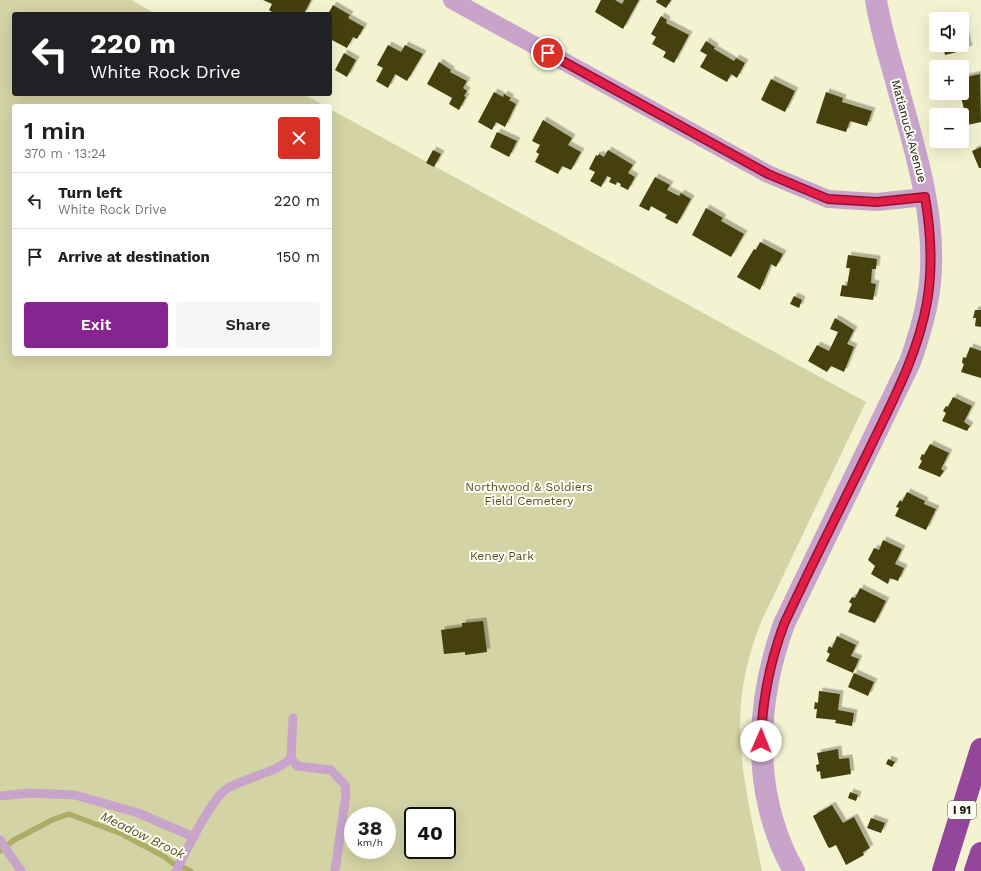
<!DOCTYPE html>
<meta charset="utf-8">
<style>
body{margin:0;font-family:"Work Sans",sans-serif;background:#f6f6f6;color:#202124;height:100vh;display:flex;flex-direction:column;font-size:15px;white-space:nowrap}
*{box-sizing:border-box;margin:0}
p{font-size:13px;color:#757577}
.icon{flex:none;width:22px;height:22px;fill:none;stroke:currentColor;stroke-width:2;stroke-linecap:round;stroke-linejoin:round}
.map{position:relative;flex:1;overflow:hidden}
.sheet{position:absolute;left:12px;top:104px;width:320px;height:252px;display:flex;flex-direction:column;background:#fff;border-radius:4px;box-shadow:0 4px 16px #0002}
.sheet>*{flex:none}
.guide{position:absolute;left:12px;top:12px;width:320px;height:84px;border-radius:4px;box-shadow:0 4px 16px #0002;background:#202124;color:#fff;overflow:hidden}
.tools{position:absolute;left:929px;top:12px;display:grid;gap:8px}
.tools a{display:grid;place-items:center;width:40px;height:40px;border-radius:4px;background:#fff;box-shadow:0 4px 16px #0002;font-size:20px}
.speed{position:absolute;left:344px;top:807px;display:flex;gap:8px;font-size:20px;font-weight:700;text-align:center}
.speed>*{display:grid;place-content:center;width:52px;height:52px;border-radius:50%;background:#fff;box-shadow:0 4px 16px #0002;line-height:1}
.speed small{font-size:10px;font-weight:400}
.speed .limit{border:2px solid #111;border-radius:6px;background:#fff;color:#111}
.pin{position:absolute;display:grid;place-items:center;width:34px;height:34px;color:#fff;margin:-17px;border:2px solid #fff;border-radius:50%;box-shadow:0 1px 4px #0007}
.me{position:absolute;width:44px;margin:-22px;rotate:1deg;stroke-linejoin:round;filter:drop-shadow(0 0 3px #0008)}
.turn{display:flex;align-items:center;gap:14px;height:84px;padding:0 12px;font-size:18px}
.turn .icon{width:52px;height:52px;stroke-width:2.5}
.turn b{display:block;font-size:28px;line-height:34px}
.round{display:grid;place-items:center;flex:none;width:42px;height:42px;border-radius:4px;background:#f6f6f6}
.summary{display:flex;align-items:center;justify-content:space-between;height:68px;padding:0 12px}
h1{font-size:24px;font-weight:600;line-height:30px}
.button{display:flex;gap:8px;margin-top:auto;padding:8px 12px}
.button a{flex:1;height:46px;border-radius:4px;background:#86258f;color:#fff;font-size:16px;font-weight:600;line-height:46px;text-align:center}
.button a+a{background:#f6f6f6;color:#202124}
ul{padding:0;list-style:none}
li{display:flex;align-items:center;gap:12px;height:56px;padding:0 12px;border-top:1px solid #e0e0e0}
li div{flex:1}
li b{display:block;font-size:15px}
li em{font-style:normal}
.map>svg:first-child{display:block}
.green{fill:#d4d3a5;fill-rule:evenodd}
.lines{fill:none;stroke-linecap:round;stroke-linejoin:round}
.stream{stroke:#b0ac68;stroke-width:5.5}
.building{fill:#444109;filter:url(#shadow)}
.service{stroke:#c8a4cb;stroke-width:9}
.minor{stroke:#c8a4cb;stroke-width:18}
.tertiary{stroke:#c8a4cb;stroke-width:22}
.motorway{stroke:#93469a;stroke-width:22}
.route-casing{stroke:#92132f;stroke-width:10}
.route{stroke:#e11d48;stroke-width:7}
.labels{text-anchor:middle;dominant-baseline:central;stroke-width:4;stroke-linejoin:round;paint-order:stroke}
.shield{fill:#fffff8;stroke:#5d5c51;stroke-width:1}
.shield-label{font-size:11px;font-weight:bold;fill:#17160a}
.street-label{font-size:12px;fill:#17160a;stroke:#fffff8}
.park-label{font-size:12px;fill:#524f1b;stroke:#fffff8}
.water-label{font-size:13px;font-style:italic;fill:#585521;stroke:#fffff8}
</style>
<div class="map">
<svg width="981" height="871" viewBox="0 0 981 871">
<defs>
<filter id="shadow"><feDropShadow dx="3.5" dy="-3.5" stdDeviation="0" flood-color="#0004"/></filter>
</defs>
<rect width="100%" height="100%" fill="#f4f3d1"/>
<path class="green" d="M 0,0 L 131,0 L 156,14 L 14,14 L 14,94 L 303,94 L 325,106 L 14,106 L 14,354 L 330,354 L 330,109 L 866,402 L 761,622 C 724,716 744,777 762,871 L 0,871 ZM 353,816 L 387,816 L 387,850 L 353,850 ZM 413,816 L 447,816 L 447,850 L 413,850 Z"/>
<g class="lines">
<path class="stream" d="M 0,851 L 14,840 L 52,820 L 69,814 L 122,834 L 165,857 L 172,863 L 191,871"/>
</g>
<g class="building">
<path d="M 263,0 L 311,0 L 304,14 L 297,12 L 296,14 L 275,14 L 269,10 L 272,4 Z"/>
<path d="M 601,0 L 615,0 L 622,4 L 624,0 L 639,0 L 623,29 L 595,12 Z"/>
<path d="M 657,0 L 671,0 L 666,8 L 656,2 Z"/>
<path d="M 333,5 L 350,15 L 348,18 L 364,27 L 357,39 L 353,37 L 347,48 L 330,39 L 330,14 L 328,14 Z"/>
<path d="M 661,16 L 667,20 L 666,23 L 689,35 L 674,63 L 663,57 L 666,52 L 652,44 L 656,37 L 651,34 Z"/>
<path d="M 963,24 L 969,49 L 945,55 L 943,45 L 962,45 Z"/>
<path d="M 706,41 L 715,47 L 714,49 L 734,61 L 736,58 L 745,63 L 737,78 L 731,74 L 727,82 L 700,67 L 707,55 L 700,51 Z"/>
<path d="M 388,45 L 401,52 L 405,45 L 423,54 L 407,81 L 395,74 L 388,88 L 376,81 L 383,68 L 377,65 Z"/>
<path d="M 344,53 L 356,60 L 347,77 L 335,70 Z"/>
<path d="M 439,62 L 451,70 L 450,72 L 467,81 L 463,88 L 467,91 L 464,96 L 466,97 L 459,110 L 449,104 L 452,98 L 427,84 Z"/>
<path d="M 980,74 L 981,122 L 963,126 L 962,115 L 960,113 L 965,112 L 960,94 L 955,95 L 954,93 L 962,93 L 962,78 Z"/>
<path d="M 771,79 L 795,91 L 785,112 L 761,100 Z"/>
<path d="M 494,92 L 503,97 L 504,94 L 511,98 L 509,100 L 516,104 L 505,127 L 496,122 L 492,130 L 478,122 Z"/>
<path d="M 826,92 L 843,98 L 842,102 L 872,111 L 867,126 L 850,121 L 846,132 L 816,123 Z"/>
<path d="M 543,120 L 572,138 L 568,145 L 581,152 L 571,170 L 562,166 L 558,174 L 535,162 L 539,154 L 536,152 L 540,145 L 532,141 Z"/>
<path d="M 497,132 L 517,141 L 509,157 L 490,147 Z"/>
<path d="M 981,147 L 981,168 L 979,168 L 972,151 Z"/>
<path d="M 433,150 L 441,154 L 434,167 L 426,163 Z"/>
<path d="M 608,150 L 633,165 L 628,173 L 635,177 L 628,190 L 620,186 L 621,184 L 617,182 L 616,185 L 609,182 L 611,178 L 607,176 L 601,187 L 590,181 L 595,172 L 589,169 L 596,155 L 598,156 L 599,154 L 604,157 Z"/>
<path d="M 655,177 L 670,185 L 667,190 L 679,196 L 681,193 L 691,199 L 677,224 L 665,218 L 667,215 L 651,206 L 649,211 L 639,206 Z"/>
<path d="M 706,208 L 723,218 L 721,221 L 744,234 L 731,257 L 692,235 Z"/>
<path d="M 760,242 L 783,254 L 776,267 L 771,264 L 760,290 L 737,277 L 754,249 L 756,250 Z"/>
<path d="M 848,255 L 877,259 L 876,269 L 872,269 L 871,283 L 876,284 L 873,300 L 840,296 L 842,285 L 847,286 L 850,268 L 846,268 Z"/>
<path d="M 794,296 L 802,300 L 799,308 L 790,304 Z"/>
<path d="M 975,310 L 981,310 L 981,327 L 975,326 L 976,318 L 973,318 Z"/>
<path d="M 835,318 L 854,330 L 847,344 L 854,347 L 844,372 L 831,366 L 827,372 L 808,361 L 817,345 L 829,351 L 838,332 L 830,329 Z"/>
<path d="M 970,347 L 981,351 L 981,378 L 961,372 L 964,364 L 962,363 L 963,357 L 966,358 Z"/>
<path d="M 953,397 L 972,406 L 964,422 L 970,426 L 967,431 L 942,421 L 946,413 L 943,411 L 946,406 L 948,407 Z"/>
<path d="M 930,444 L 949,453 L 941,469 L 944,471 L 940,477 L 918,468 L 922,461 L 920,459 L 922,454 L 924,455 Z"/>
<path d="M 907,492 L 925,501 L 924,504 L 936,509 L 926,530 L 895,516 L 899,508 L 896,507 L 900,500 L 902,502 Z"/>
<path d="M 883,540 L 902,549 L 895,564 L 904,568 L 898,581 L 890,578 L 888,584 L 871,574 L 875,566 L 868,560 L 874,548 L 879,550 Z"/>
<path d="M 860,588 L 886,601 L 875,623 L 848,612 L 852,604 L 849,602 L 852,597 L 855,598 Z"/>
<path d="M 483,621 L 487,652 L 465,655 L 465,652 L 444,654 L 441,630 L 462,627 L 462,623 Z"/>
<path d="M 837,636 L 856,645 L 851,656 L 859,659 L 853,673 L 826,661 L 830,654 L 827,652 L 829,646 L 832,648 Z"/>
<path d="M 854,673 L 874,682 L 868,696 L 848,687 Z"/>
<path d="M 819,691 L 840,694 L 838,710 L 854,713 L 852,726 L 835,723 L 836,720 L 816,718 L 817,709 L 814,709 L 815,702 L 818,703 Z"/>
<path d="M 838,749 L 839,759 L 849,758 L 851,774 L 821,779 L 820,771 L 817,772 L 816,765 L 819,764 L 817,753 Z"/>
<path d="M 888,759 L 895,762 L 892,767 L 886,764 Z"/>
<path d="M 850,792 L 858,795 L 856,801 L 848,798 Z"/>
<path d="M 832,805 L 843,823 L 854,817 L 870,848 L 863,852 L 864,855 L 846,865 L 836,845 L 830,848 L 828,847 L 813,816 Z"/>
<path d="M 871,818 L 885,823 L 881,833 L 867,828 Z"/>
</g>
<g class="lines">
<g class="service">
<path d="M 291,758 L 293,718"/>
<path d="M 0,796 L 29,793 L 75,795 L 138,813 L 194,837"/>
<path d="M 0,840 L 21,871"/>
<path d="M 176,871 C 187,851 210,799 228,788 C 247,777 276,773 291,758 L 297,766 L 331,770 L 345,785 L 346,794 L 335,871"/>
</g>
<path class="minor" d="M 452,0 L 768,174 L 828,199 L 877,202 L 925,197"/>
<path class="tertiary" d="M 794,871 C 751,795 755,704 784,624 L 910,362 C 919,337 927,310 930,283 C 937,213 913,144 895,77 C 888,52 880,26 876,0"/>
<g class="motorway">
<path d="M 943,871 L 981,749"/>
<path d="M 975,871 L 981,853"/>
</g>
</g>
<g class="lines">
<g class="route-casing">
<path id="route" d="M 548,53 L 768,174 L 828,199 L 877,202 L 925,197 C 931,232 933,267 927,302 C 918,355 891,404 868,452 C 840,509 811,566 784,624 C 770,662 762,701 761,741"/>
</g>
<use href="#route" class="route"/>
</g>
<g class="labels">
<rect class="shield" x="948" y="801" width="28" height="18" rx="3"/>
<g class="shield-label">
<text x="962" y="810">I 91</text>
</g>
<g class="street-label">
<text transform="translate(909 131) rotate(75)">Matianuck Avenue</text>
</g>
<g class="park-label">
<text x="529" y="487">Northwood &amp; Soldiers<tspan x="529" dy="14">Field Cemetery</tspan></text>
<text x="502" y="556">Keney Park</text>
</g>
<g class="water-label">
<text transform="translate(143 835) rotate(26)">Meadow Brook</text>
</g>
</g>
</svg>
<div class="tools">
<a><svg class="icon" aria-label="sound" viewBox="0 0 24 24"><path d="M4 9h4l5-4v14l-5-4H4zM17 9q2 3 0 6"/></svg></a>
<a>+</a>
<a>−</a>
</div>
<div class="speed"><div>38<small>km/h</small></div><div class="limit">40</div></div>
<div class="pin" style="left:548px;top:53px;background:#d93025"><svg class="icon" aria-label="arrive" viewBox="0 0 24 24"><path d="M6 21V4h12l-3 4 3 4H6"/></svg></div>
<svg class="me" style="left:761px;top:741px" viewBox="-20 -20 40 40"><circle r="19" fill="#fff"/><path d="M0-13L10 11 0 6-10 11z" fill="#e11d48"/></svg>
<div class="guide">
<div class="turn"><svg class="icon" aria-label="left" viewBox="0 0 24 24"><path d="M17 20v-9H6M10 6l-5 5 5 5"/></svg><div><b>220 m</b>White Rock Drive</div></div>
</div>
<section class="sheet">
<div class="summary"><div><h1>1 min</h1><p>370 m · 13:24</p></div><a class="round" style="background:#d93025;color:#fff"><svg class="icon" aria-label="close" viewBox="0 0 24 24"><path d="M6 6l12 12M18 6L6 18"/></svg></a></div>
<ul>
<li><svg class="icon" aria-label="left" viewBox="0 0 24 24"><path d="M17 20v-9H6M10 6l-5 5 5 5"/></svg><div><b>Turn left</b><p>White Rock Drive</p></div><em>220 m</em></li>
<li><svg class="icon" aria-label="arrive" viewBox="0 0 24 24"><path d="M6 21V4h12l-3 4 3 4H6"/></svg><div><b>Arrive at destination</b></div><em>150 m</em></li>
</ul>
<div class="button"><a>Exit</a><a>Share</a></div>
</section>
</div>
